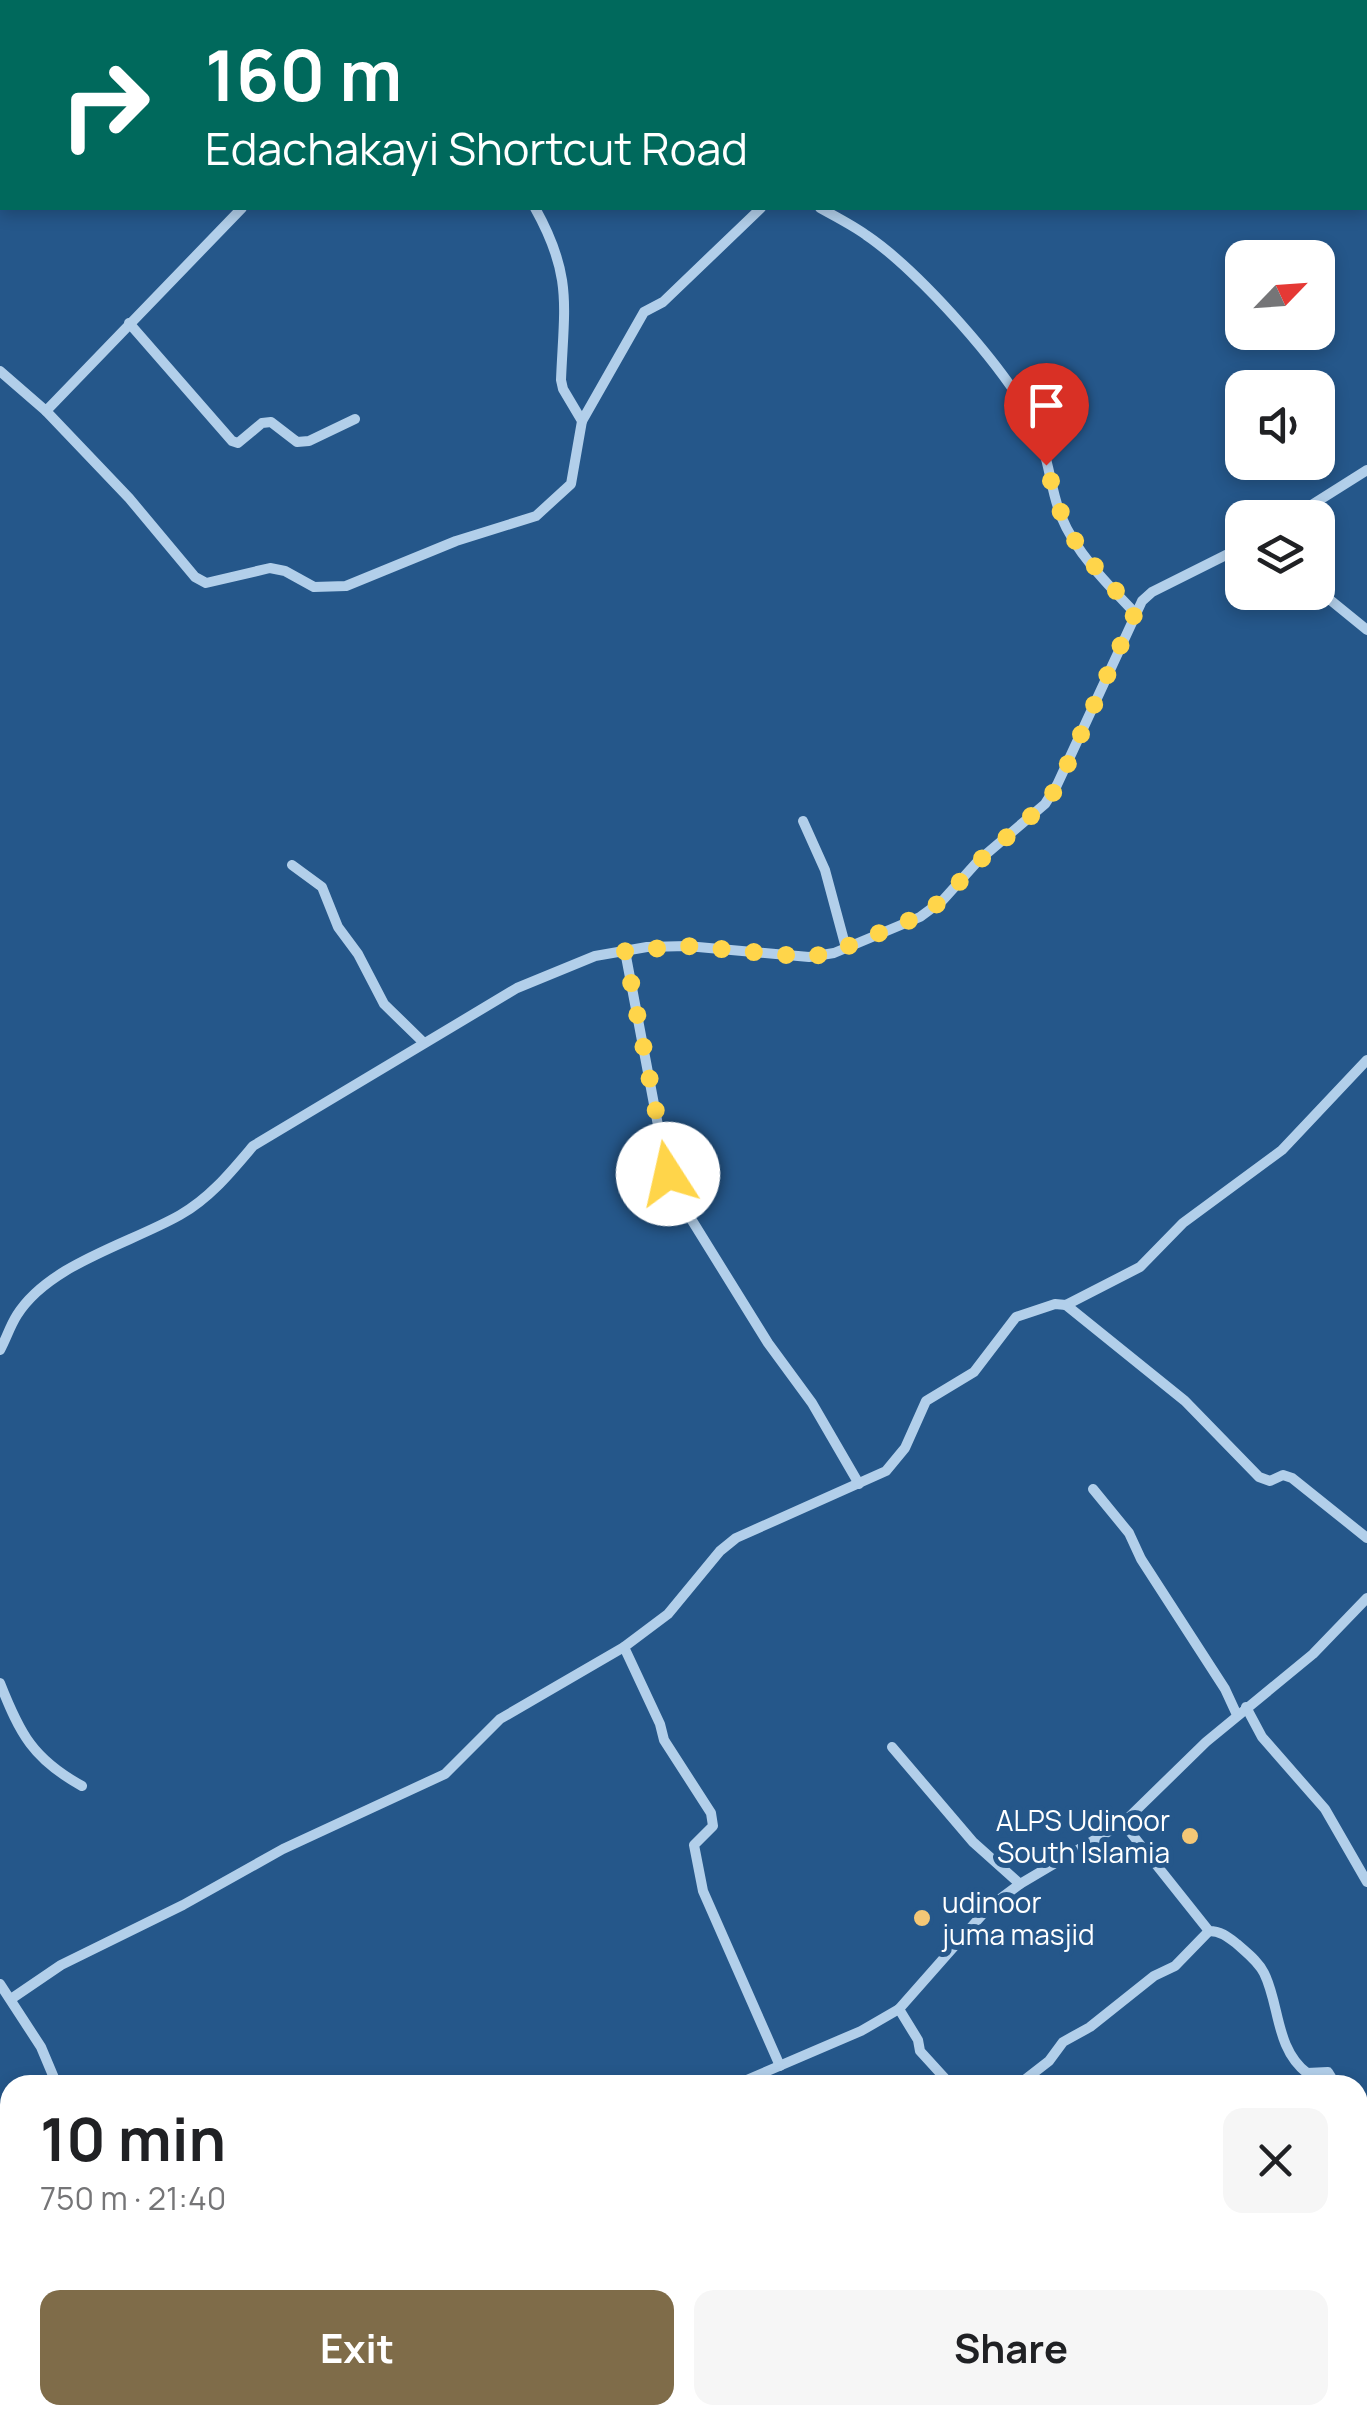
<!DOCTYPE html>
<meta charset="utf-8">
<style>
body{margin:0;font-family:Manrope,sans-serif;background:#f6f6f6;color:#202124;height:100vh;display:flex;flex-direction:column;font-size:38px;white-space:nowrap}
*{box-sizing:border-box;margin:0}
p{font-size:32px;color:#757577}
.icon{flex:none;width:55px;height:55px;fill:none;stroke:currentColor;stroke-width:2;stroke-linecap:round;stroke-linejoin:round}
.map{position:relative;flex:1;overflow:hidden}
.drawer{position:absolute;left:0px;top:2075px;width:1368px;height:350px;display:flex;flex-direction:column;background:#fff;border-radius:30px 30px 0 0;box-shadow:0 5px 15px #0003}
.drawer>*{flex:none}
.top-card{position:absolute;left:0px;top:0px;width:1368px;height:210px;box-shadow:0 5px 15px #0003;background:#00695c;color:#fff;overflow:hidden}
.needle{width:65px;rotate:65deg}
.tools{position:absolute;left:1225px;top:240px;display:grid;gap:20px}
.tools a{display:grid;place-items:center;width:110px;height:110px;border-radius:20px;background:#fff;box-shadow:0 5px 15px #0003;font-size:50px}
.pin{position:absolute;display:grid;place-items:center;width:85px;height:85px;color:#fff;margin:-102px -42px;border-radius:50% 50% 50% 0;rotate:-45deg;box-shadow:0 0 10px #0007}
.pin .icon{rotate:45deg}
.me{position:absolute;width:110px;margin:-55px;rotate:350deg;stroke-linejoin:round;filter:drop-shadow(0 0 8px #0008)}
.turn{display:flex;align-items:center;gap:35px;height:210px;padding:0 40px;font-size:45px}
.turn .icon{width:130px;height:130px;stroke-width:2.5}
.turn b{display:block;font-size:70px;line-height:85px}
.round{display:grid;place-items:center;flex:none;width:105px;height:105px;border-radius:20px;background:#f6f6f6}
.overview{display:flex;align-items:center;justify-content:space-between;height:170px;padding:0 40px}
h1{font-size:60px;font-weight:700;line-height:75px}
.button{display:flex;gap:20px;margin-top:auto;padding:20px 40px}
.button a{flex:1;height:115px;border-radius:20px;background:#7f6c49;color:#fff;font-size:40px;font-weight:700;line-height:115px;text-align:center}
.button a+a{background:#f6f6f6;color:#202124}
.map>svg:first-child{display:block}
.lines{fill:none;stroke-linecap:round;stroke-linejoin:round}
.street{stroke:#b2cfea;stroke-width:10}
.route{stroke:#ffd54a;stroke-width:18;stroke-dasharray:0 32.4}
.poi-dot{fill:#f4c776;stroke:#25578a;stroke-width:4}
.labels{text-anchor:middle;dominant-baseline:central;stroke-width:10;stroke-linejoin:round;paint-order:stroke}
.poi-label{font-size:28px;fill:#fff;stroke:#25578a;text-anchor:end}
</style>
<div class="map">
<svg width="1367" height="2425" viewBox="0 0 1367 2425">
<rect width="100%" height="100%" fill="#25578a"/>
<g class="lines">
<g class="street">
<path d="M 264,0 L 268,2"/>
<path d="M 434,0 L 435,2"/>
<path d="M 1301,0 L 1304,2"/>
<path d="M 572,2 L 574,0"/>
<path d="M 1365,27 L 1367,28"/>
<path d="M 820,208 C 836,217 852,225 866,235 C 918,270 1010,372 1036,429 C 1049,456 1050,489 1061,516 C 1076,553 1108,585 1135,613"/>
<path d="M 129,323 L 232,441 L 238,443 L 262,423 L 271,422 L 297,442 L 309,441 L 355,419"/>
<path d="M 0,371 L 46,411 L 242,208"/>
<path d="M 46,411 L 129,498 L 195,577 L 206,583 L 270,568 L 285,571 L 314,587 L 346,586 L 456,541 L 536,516 L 571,484 L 582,421 L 563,389 L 561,380 C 564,306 573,276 535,208"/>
<path d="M 582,421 L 644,312 L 663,302 L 761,208"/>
<path d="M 1291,518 L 1367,470"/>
<path d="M 1318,590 L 1367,630"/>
<path d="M 803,821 L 825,870 L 846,948"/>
<path d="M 292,865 L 322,887 L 338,927 L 358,954 L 384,1004 L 424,1043"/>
<path d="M 625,951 L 664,1157 L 675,1193 L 768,1343 L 812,1403 L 859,1484"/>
<path d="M 1066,1305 L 1185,1401 L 1259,1477 L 1270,1481 L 1283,1475 L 1292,1478 L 1367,1538"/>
<path d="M 0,1350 C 6,1339 10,1326 17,1315 C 49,1264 129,1244 180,1215 C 210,1198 231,1172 253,1146 L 517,988 L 595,956 L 647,947 L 687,946 L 809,957 L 834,953 L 920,917 L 943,900 L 978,861 L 1045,804 L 1057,785 L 1142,601 L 1152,592 L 1242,547"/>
<path d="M 1093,1489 L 1129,1533 L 1141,1559 L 1225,1689 L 1237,1715"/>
<path d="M 624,1647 L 660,1724 L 664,1740 L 711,1813 L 713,1826 L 694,1845 L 703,1891 L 780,2066"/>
<path d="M 0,1683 C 20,1734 33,1759 82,1786"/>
<path d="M 1246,1707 L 1262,1737 L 1325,1809 L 1367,1882"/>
<path d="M 892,1747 L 973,1842 L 1020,1884"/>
<path d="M 1123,1823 L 1209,1931 C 1221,1931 1228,1937 1237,1944 C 1247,1953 1258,1961 1264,1973 C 1280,2005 1275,2048 1307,2073 L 1328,2072 L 1336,2085"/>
<path d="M 0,1984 L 41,2047 L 57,2085"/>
<path d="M 11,1999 L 61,1965 L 183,1905 L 283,1849 L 445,1774 L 500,1719 L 624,1647 L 668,1614 L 720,1551 L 736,1538 L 886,1471 L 905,1448 L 926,1401 L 974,1372 L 1016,1317 L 1055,1304 L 1066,1305 L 1140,1267 L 1183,1223 L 1282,1150 L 1367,1060"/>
<path d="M 899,2009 L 918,2040 L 920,2051 L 951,2085"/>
<path d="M 735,2085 L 861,2031 L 899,2009 L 989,1907 L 1020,1884 L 1123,1823 L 1206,1742 L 1313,1654 L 1367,1598"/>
<path d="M 1018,2085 L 1049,2061 L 1063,2042 L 1090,2027 L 1154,1976 L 1175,1966 L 1209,1931"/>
<path d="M 1358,2118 L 1367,2135"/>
<path d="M 0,2171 L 10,2162"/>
<path d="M 1358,2210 L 1367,2203"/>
<path d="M 348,2415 L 352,2425"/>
<path d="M 550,2415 L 557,2425"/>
<path d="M 1072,2415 L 1077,2425"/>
<path d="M 1187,2415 L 1192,2425"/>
<path d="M 159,2425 L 159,2415"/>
<path d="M 176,2425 L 198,2415"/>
<path d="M 970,2425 L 988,2415"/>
</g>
</g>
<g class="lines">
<path class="route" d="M 668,1174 L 625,951 L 687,946 L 809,957 L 834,952 L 920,916 L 943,900 L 978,862 L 1045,804 L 1058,786 L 1135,613 L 1079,548 L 1062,516 L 1046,465"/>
</g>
<g class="poi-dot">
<circle cx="1190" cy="1836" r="10"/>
<circle cx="922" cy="1918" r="10"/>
</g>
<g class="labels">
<g class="poi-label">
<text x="1170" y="1820">ALPS Udinoor<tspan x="1170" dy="32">South Islamia</tspan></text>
<text x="942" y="1902" text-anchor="start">udinoor<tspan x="942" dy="32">juma masjid</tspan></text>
</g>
</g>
</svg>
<div class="tools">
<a><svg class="needle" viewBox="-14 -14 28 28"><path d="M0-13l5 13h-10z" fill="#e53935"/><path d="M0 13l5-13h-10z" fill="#757577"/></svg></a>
<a><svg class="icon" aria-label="sound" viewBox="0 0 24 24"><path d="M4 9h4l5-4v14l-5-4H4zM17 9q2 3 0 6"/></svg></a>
<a><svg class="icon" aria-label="layers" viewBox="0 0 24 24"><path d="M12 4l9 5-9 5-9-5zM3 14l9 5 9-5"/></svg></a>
</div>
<div class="pin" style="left:1046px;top:465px;background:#d93025"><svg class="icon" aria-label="arrive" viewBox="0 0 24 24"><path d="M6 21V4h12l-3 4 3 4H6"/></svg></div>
<svg class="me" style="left:668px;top:1174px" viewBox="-20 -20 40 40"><circle r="19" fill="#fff"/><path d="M0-13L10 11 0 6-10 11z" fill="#ffd54a"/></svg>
<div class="top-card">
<div class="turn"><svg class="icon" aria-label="right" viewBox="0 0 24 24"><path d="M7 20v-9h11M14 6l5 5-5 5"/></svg><div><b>160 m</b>Edachakayi Shortcut Road</div></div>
</div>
<section class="drawer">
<div class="overview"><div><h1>10 min</h1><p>750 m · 21:40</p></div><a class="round"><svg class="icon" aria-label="close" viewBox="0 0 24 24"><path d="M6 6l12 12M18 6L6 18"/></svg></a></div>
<div class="button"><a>Exit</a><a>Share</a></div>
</section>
</div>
